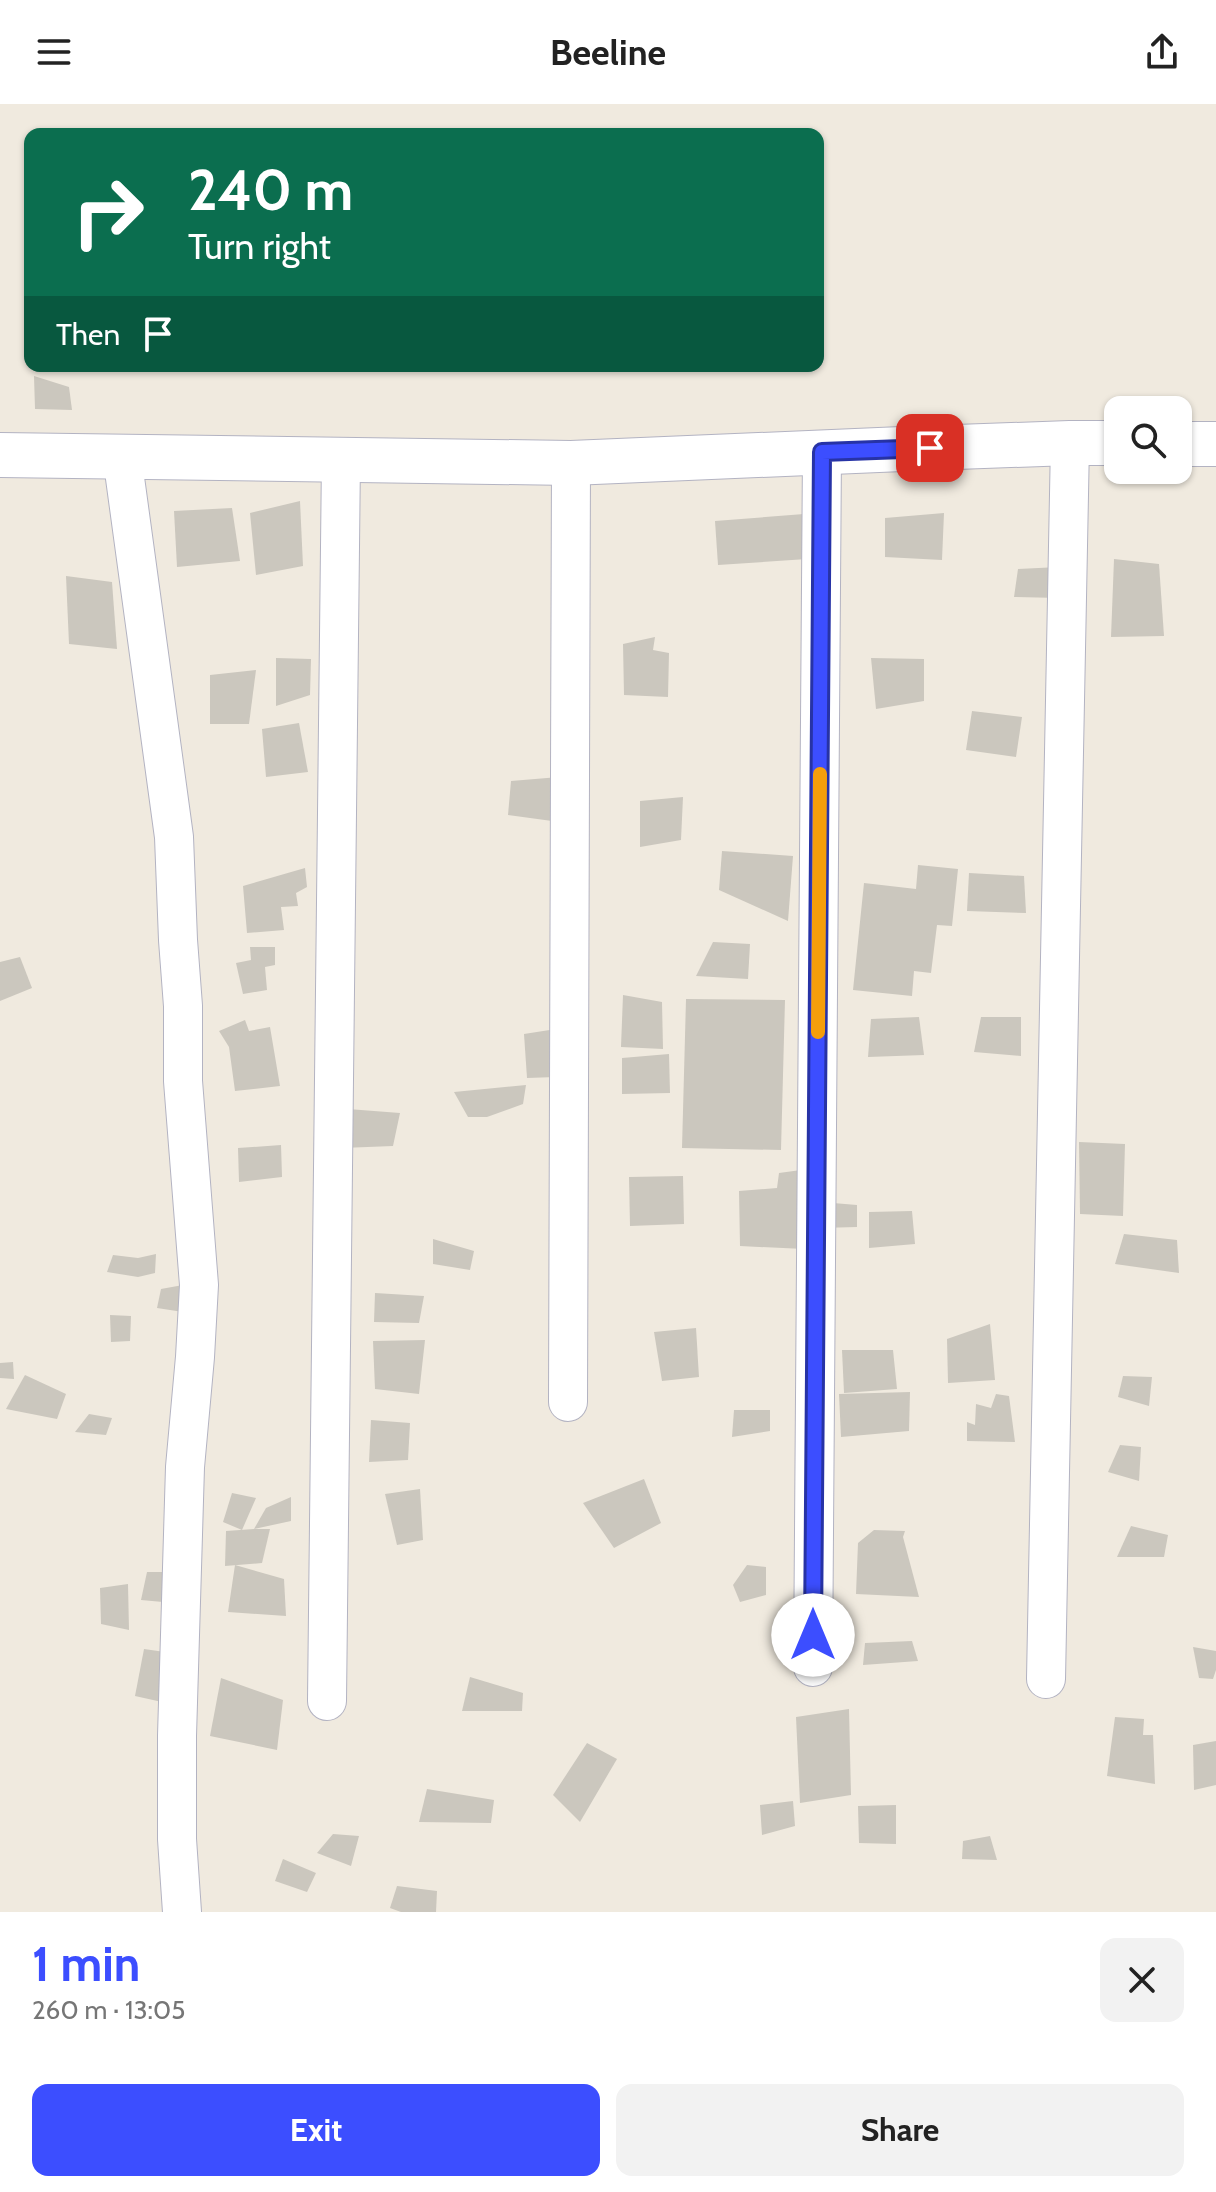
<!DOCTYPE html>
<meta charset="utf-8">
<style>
body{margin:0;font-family:Cabin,sans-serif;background:#f2f2f2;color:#222;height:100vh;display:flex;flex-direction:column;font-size:30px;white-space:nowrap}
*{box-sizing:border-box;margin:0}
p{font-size:26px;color:#767676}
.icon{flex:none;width:44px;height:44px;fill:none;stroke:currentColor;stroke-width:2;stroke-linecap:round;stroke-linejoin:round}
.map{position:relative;height:1808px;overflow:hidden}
.side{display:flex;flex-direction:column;background:#fff;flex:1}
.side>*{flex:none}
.guide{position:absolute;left:24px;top:24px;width:800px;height:244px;border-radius:16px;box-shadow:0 2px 6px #0004;background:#0b6e4f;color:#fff;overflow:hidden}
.tools{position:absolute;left:1104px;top:292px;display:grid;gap:16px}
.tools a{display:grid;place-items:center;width:88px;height:88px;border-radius:16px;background:#fff;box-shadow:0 2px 6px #0004;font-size:40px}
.pin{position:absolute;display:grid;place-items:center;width:68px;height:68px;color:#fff;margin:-34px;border-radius:16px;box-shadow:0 4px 12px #0006}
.me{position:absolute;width:88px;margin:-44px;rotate:0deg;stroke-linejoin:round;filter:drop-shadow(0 0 6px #0008)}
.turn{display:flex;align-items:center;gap:28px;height:168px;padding:0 32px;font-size:36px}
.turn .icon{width:104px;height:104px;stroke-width:2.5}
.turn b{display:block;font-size:56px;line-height:68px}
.then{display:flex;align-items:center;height:76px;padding:0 32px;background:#0003;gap:16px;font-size:30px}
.round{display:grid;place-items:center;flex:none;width:84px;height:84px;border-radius:16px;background:#f2f2f2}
.headline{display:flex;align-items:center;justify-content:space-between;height:136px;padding:0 32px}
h1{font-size:48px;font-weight:700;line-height:60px;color:#3c4eff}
.primary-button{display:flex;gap:16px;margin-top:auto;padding:16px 32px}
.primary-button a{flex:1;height:92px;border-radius:16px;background:#3c4eff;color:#fff;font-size:32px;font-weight:700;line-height:92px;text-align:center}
.primary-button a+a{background:#f2f2f2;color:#222}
header{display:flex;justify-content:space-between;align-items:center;height:104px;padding:0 32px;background:#fff;font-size:36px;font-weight:700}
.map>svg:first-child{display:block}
.building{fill:#cbc7be}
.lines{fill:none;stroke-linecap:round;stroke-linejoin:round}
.street-casing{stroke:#b3b3c2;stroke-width:40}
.secondary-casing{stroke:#b3b3c2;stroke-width:46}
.street{stroke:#fff;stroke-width:38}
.secondary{stroke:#fff;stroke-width:44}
.route-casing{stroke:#2733a6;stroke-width:20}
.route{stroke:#3c4eff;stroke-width:14}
.slow{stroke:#f59e0b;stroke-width:14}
</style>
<header><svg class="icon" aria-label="menu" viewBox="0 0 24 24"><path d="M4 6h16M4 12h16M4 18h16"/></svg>Beeline<svg class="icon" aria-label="share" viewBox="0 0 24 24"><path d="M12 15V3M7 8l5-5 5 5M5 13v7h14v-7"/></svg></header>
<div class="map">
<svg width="1216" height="1808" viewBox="0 0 1216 1808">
<rect width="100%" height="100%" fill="#f0eadf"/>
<g class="building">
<path d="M 34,272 L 69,283 L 72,306 L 35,305 Z"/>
<path d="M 300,397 L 303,462 L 256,471 L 250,409 Z"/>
<path d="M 232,404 L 240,457 L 177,463 L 174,407 Z"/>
<path d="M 944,409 L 942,456 L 885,453 L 885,414 Z"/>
<path d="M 804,410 L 807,455 L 718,461 L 715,417 Z"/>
<path d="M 1114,455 L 1159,460 L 1164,532 L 1111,533 Z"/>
<path d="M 1059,463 L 1059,494 L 1014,493 L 1018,465 Z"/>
<path d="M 66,472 L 112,478 L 117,545 L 69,540 Z"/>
<path d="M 655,533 L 653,546 L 669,549 L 668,593 L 624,591 L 623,540 Z"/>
<path d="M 276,554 L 311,555 L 310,591 L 276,602 Z"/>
<path d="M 871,554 L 924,555 L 924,597 L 876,605 Z"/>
<path d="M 256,566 L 249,620 L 210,620 L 210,571 Z"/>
<path d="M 972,607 L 1022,613 L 1016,653 L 966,646 Z"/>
<path d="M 299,619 L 308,668 L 266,673 L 262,625 Z"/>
<path d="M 559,673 L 552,717 L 508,711 L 511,677 Z"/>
<path d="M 683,693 L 681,736 L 640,743 L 640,697 Z"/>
<path d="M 722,747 L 793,752 L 788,817 L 719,786 Z"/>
<path d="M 918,761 L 958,765 L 952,822 L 937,821 L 931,869 L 914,867 L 912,892 L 853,886 L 864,779 L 916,785 Z"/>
<path d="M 305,764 L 307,783 L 296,789 L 298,802 L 281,803 L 284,826 L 247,829 L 243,782 Z"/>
<path d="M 969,769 L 1024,772 L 1026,809 L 967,807 Z"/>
<path d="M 713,838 L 750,840 L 748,875 L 696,872 Z"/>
<path d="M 250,843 L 275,843 L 275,861 L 265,863 L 267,886 L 243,890 L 236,859 L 251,856 Z"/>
<path d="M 20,853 L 32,884 L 0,897 L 0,858 Z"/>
<path d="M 623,891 L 662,898 L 663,945 L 621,943 Z"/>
<path d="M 686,895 L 785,896 L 781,1046 L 682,1044 Z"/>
<path d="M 919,913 L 924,951 L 868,953 L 871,915 Z"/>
<path d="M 981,913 L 1021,913 L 1021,952 L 974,948 Z"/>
<path d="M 245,916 L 249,927 L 270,923 L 280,982 L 235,987 L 229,943 L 219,927 Z"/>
<path d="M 556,925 L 556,973 L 527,974 L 524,930 Z"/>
<path d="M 669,950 L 670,989 L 622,990 L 622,954 Z"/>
<path d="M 526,981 L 523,1000 L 487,1013 L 468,1013 L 454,988 Z"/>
<path d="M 348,1005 L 400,1009 L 393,1042 L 342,1044 Z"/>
<path d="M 1079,1038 L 1125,1040 L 1123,1112 L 1080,1110 Z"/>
<path d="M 281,1041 L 282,1073 L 239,1078 L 238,1044 Z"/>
<path d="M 801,1066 L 804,1145 L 740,1142 L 739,1087 L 777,1084 L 779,1069 Z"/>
<path d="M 683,1072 L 684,1120 L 630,1122 L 629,1073 Z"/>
<path d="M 821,1098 L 857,1101 L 857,1123 L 820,1124 Z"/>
<path d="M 912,1107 L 915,1140 L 869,1144 L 869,1108 Z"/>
<path d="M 1124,1130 L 1177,1136 L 1179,1169 L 1115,1160 Z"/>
<path d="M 433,1135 L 474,1147 L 470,1166 L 433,1160 Z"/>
<path d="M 156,1150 L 155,1169 L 138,1173 L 107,1168 L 113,1151 L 138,1154 Z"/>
<path d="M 194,1179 L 196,1210 L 157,1204 L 161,1185 Z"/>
<path d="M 375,1189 L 424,1192 L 419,1219 L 374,1218 Z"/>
<path d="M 110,1211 L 131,1212 L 130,1237 L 111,1238 Z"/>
<path d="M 990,1220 L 995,1276 L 948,1279 L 947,1235 Z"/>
<path d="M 696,1224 L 699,1273 L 662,1277 L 654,1228 Z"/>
<path d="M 425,1236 L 419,1290 L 375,1285 L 373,1237 Z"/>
<path d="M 842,1246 L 893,1246 L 897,1285 L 844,1289 Z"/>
<path d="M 13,1258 L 14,1275 L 0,1274 L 0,1259 Z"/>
<path d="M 25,1271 L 66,1290 L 57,1315 L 6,1305 Z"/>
<path d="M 1123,1272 L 1152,1273 L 1149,1302 L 1118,1293 Z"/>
<path d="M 910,1288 L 909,1327 L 841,1333 L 839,1290 Z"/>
<path d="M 996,1290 L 1009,1292 L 1015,1338 L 967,1337 L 967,1318 L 975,1321 L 976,1300 L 991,1304 Z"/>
<path d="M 734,1306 L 770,1306 L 770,1327 L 732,1333 Z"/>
<path d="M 89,1310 L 112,1314 L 106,1331 L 75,1328 Z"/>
<path d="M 371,1316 L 410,1319 L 408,1356 L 369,1358 Z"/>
<path d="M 1120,1341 L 1141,1343 L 1139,1377 L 1108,1368 Z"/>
<path d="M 644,1375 L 661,1419 L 614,1444 L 583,1399 Z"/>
<path d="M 420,1385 L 423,1436 L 397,1441 L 385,1390 Z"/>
<path d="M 232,1389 L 256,1394 L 242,1426 L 223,1418 Z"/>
<path d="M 291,1393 L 291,1417 L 254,1425 L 266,1404 Z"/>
<path d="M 1131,1422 L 1168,1431 L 1164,1453 L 1117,1453 Z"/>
<path d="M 254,1425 L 270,1425 L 262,1459 L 225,1462 L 226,1427 Z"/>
<path d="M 874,1426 L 905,1427 L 903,1433 L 919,1493 L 856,1490 L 858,1439 Z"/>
<path d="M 235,1461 L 284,1475 L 286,1512 L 228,1508 Z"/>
<path d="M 747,1461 L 766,1463 L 766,1491 L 740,1498 L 733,1481 Z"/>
<path d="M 147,1468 L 173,1468 L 174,1499 L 141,1496 Z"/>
<path d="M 128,1480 L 129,1526 L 101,1520 L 100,1484 Z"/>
<path d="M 912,1537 L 918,1557 L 863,1561 L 865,1539 Z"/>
<path d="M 1193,1543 L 1216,1547 L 1216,1566 L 1213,1575 L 1199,1574 Z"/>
<path d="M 144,1545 L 165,1548 L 171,1600 L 135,1592 Z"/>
<path d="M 470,1573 L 523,1589 L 522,1607 L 462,1607 Z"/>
<path d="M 221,1574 L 283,1596 L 277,1646 L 210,1632 Z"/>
<path d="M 849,1605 L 851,1691 L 800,1699 L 796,1613 Z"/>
<path d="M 1115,1613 L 1144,1615 L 1143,1631 L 1153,1631 L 1155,1680 L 1107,1672 Z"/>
<path d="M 1216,1637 L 1216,1681 L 1194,1686 L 1193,1641 Z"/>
<path d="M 587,1639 L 617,1655 L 580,1718 L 553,1691 Z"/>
<path d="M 427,1685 L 494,1696 L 491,1719 L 419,1718 Z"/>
<path d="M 793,1697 L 795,1722 L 762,1731 L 760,1701 Z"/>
<path d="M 896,1701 L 896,1740 L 859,1739 L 858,1702 Z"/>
<path d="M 333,1730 L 359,1732 L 351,1762 L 317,1749 Z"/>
<path d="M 990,1732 L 997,1756 L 962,1755 L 963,1737 Z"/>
<path d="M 283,1755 L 316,1769 L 307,1788 L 275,1777 Z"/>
<path d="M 397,1782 L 437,1787 L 436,1808 L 401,1808 L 390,1804 Z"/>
</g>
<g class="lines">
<g class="street-casing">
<g id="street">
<path d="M 122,352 L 174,733 L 178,836 L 183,902 L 183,977 L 199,1181 L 195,1253 L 185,1363 L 177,1632 L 177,1735 L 182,1808"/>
<path d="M 568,1298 L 571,359"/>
<path d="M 813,1563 L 822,348"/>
<path d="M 1046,1575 L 1070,339"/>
<path d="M 327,1597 L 341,354"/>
</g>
</g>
<g class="secondary-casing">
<g id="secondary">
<path d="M 1178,340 L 1216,340"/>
<path d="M 0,351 L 571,359 L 902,345 L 1070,339 L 1118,339"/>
</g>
</g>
<use href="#street" class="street"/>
<use href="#secondary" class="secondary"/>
</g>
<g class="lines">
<g class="route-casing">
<path id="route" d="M 813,1531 L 822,348 L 930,344"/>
</g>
<use href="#route" class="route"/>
<path class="slow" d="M 818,928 L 820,670"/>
</g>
</svg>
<div class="tools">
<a><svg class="icon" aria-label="search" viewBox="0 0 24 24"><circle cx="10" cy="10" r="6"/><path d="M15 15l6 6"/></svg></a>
</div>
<div class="pin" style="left:930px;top:344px;background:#d93025"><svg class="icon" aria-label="arrive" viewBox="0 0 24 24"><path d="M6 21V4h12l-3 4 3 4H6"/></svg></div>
<svg class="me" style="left:813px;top:1531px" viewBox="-20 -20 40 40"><circle r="19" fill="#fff"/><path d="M0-13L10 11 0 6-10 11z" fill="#3c4eff"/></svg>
<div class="guide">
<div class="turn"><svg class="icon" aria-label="right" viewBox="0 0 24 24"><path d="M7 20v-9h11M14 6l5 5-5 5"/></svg><div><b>240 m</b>Turn right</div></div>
<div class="then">Then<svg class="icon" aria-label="arrive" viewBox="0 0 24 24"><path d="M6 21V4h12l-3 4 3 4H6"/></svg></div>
</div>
</div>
<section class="side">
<div class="headline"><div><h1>1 min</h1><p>260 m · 13:05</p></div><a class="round"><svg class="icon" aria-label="close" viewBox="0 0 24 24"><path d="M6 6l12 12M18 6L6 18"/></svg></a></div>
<div class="primary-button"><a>Exit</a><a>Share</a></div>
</section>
